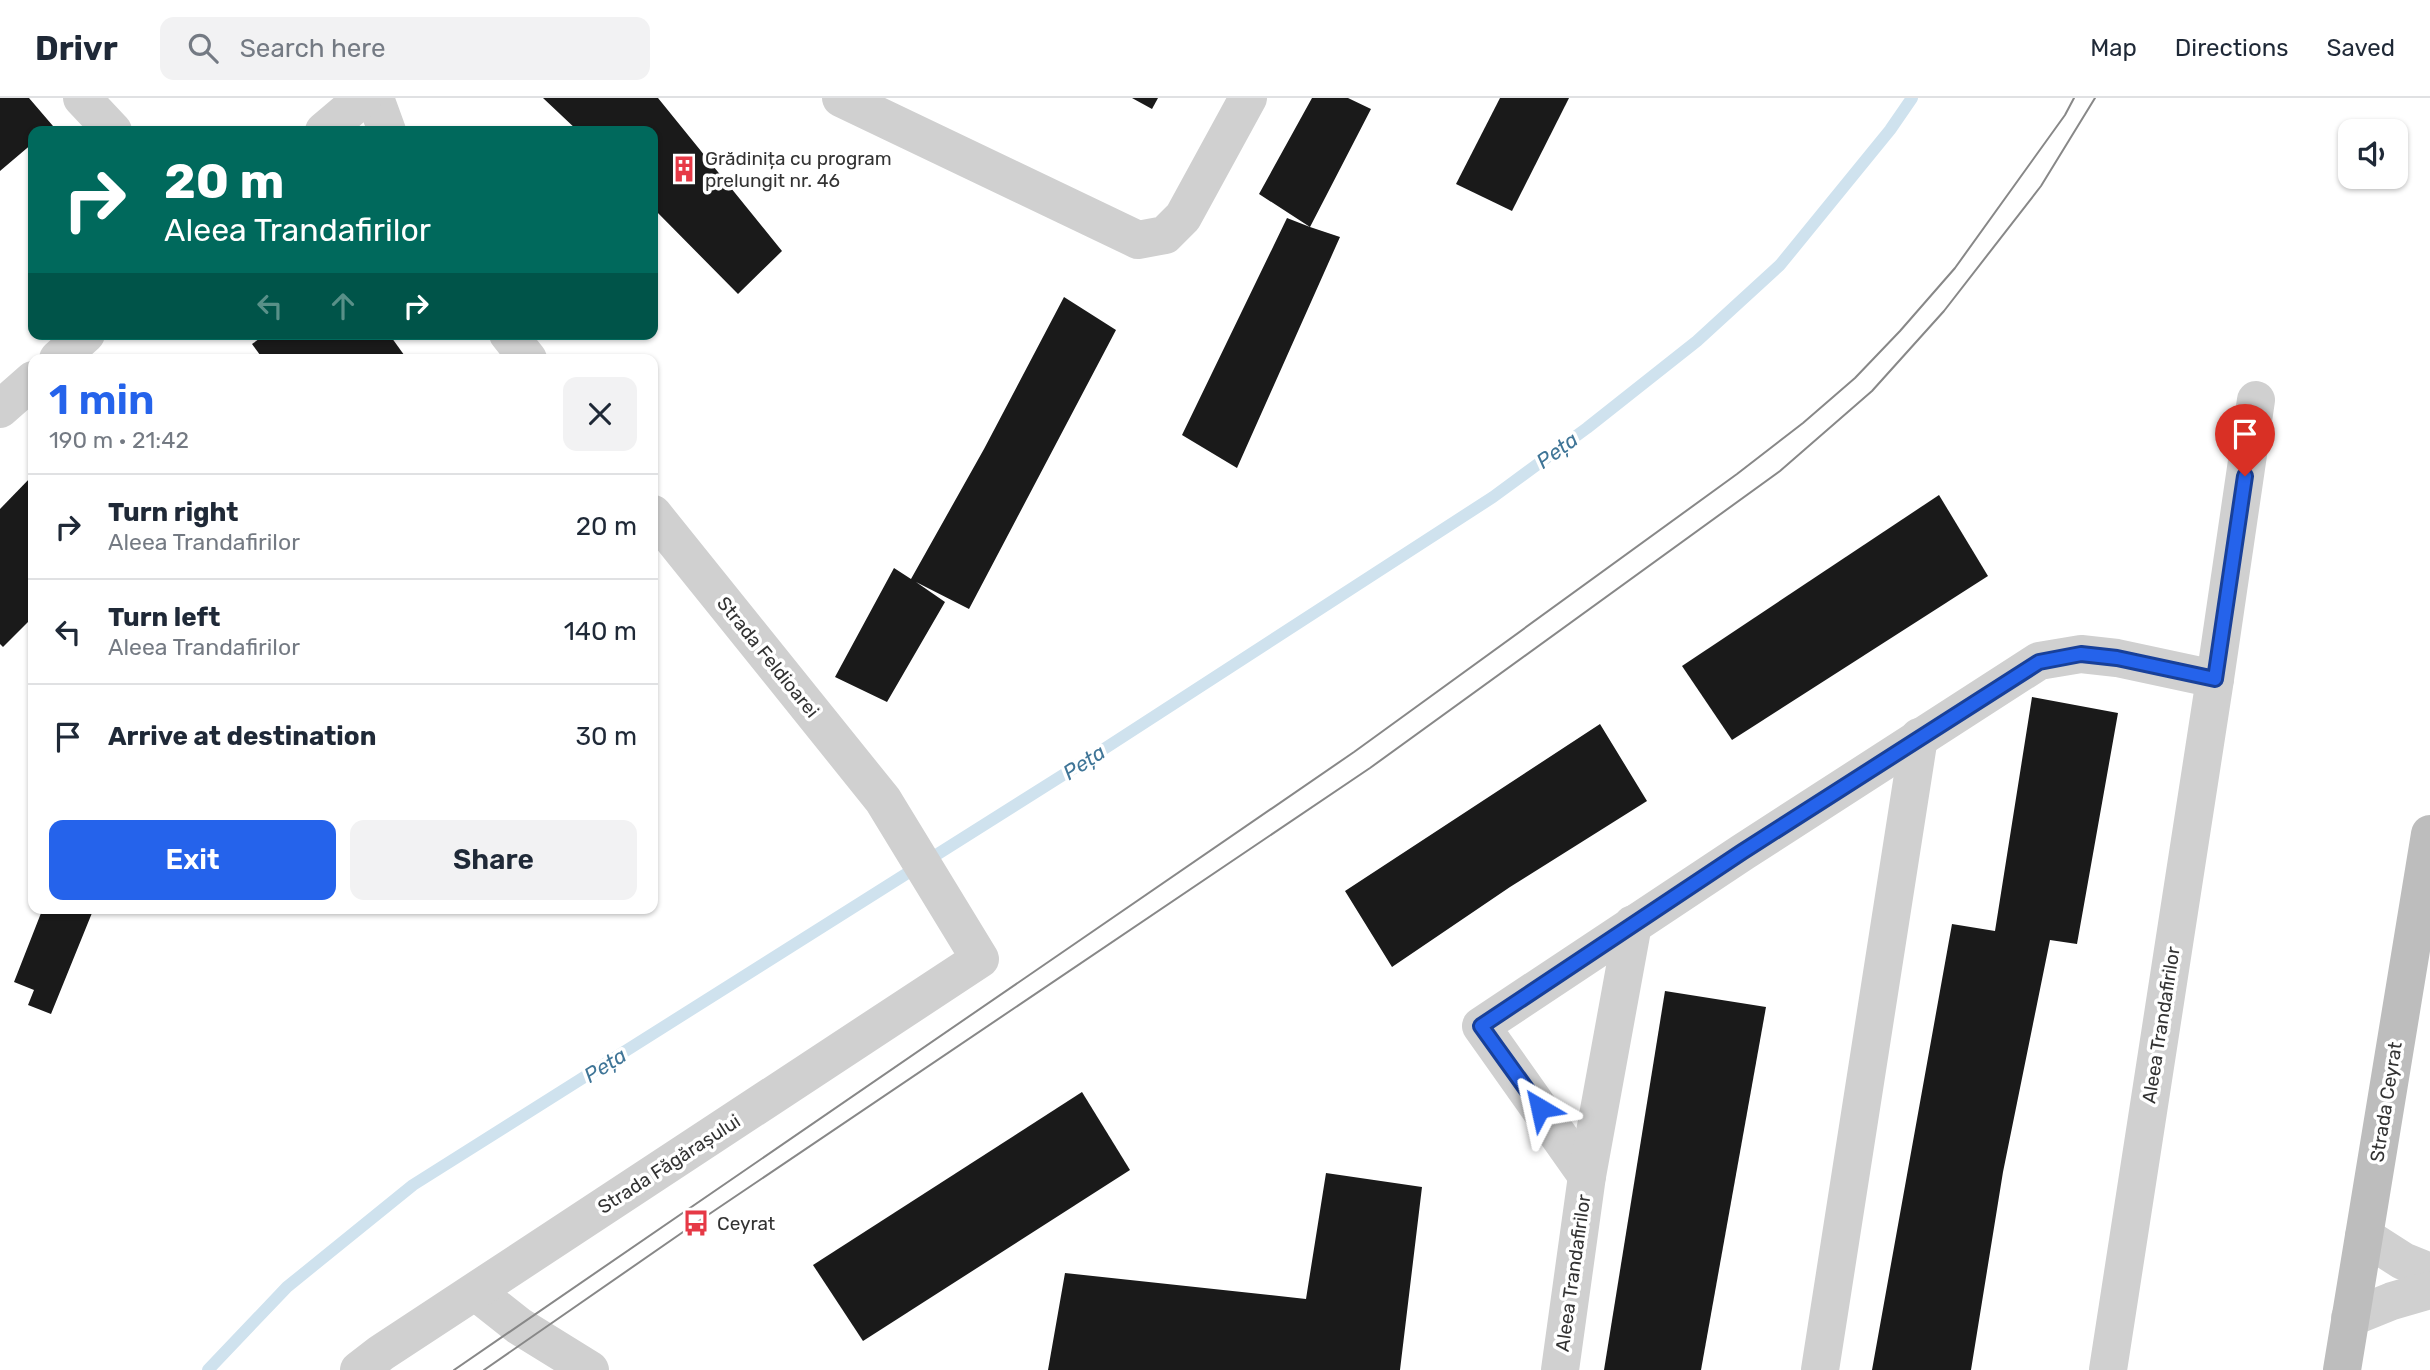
<!DOCTYPE html>
<meta charset="utf-8">
<style>
body{margin:0;font-family:Rubik,sans-serif;background:#f2f2f3;color:#1f2937;height:100vh;display:flex;flex-direction:column;font-size:26px;white-space:nowrap}
*{box-sizing:border-box;margin:0}
p{font-size:23px;color:#747a83}
.icon{flex:none;width:38px;height:38px;fill:none;stroke:currentColor;stroke-width:2;stroke-linecap:round;stroke-linejoin:round}
.map{position:relative;flex:1;overflow:hidden}
.drawer{position:absolute;left:28px;top:256px;width:630px;height:560px;display:flex;flex-direction:column;background:#fff;border-radius:14px;box-shadow:0 2px 5px #0004}
.drawer>*{flex:none}
.banner{position:absolute;left:28px;top:28px;width:630px;height:214px;border-radius:14px;box-shadow:0 2px 5px #0004;background:#00695c;color:#fff;overflow:hidden}
.fabs{position:absolute;left:2338px;top:21px;display:grid;gap:14px}
.fabs a{display:grid;place-items:center;width:70px;height:70px;border-radius:14px;background:#fff;box-shadow:0 2px 5px #0004;font-size:35px}
.pin{position:absolute;display:grid;place-items:center;width:60px;height:60px;color:#fff;margin:-72px -30px;border-radius:50% 50% 50% 0;rotate:-45deg;box-shadow:0 0 7px #0007}
.pin .icon{rotate:45deg}
.me{position:absolute;width:77px;margin:-38px;rotate:324deg;stroke-linejoin:round;filter:drop-shadow(0 0 5px #0008)}
.turn{display:flex;align-items:center;gap:24px;height:147px;padding:0 21px;font-size:32px}
.turn .icon{width:91px;height:91px;stroke-width:2.5}
.turn b{display:block;font-size:49px;line-height:60px}
.lanes{display:flex;align-items:center;height:66px;padding:0 21px;background:#0003;justify-content:center;gap:35px;direction:ltr}
.lanes .off{opacity:.35}
.round{display:grid;place-items:center;flex:none;width:74px;height:74px;border-radius:14px;background:#f2f2f3}
.headline{display:flex;align-items:center;justify-content:space-between;height:119px;padding:0 21px}
h1{font-size:42px;font-weight:600;line-height:52px;color:#2563eb}
.action{display:flex;gap:14px;margin-top:auto;padding:14px 21px}
.action a{flex:1;height:80px;border-radius:14px;background:#2563eb;color:#fff;font-size:28px;font-weight:600;line-height:80px;text-align:center}
.action a+a{background:#f2f2f3;color:#1f2937}
ul{padding:0;list-style:none}
li{display:flex;align-items:center;gap:21px;height:105px;padding:0 21px;border-top:2px solid #e0e1e3}
li div{flex:1}
li b{display:block;font-size:26px}
li em{font-style:normal}
header{display:flex;align-items:center;gap:42px;box-sizing:border-box;height:98px;padding:0 35px;background:#fff;border-bottom:2px solid #e0e1e3}
header strong{font-size:33px}
nav{display:flex;gap:38px;margin-inline-start:auto;font-size:24px}
.search{width:490px;height:63px;background:#f2f2f3;display:flex;align-items:center;gap:18px;box-sizing:border-box;padding:0 24px;border-radius:14px;color:#747a83;font-size:26px}
.map>svg:first-child{display:block}
.lines{fill:none;stroke-linecap:round;stroke-linejoin:round}
.stream{stroke:#cfe2ee;stroke-width:12}
.building{fill:#1a1a1a}
.street{stroke:#d0d0d0;stroke-width:38}
.secondary{stroke:#bdbdbd;stroke-width:38}
.tram{stroke:#888;stroke-width:2}
.route-casing{stroke:#184099;stroke-width:18}
.route{stroke:#2563eb;stroke-width:12}
.labels{text-anchor:middle;dominant-baseline:central;stroke-width:7;stroke-linejoin:round;paint-order:stroke}
.poi-label{font-size:19px;fill:#333;stroke:#fff;text-anchor:start}
.street-label{font-size:19px;fill:#333;stroke:#fff}
.water-label{font-size:21px;font-style:italic;fill:#3f7597;stroke:#fff}
</style>
<header>
<strong>Drivr</strong>
<div class="search"><svg class="icon" aria-label="search" viewBox="0 0 24 24"><circle cx="10" cy="10" r="6"/><path d="M15 15l6 6"/></svg>Search here</div>
<nav><a>Map</a><a>Directions</a><a>Saved</a></nav>
</header>
<div class="map">
<svg width="2430" height="1272" viewBox="0 0 2430 1272">
<rect width="100%" height="100%" fill="#fff"/>
<g class="lines">
<path class="stream" d="M 208,1272 L 287,1189 L 413,1087 L 1090,660 L 1493,399 L 1587,330 L 1697,243 L 1780,167 L 1890,32 L 1912,0"/>
</g>
<g class="building">
<path d="M 0,0 L 29,0 L 53,28 L 46,33 L 33,33 L 33,45 L 0,73 Z"/>
<path d="M 543,0 L 658,0 L 782,153 L 738,196 L 653,110 L 653,33 L 578,33 Z"/>
<path d="M 1132,0 L 1158,0 L 1152,11 Z"/>
<path d="M 1312,0 L 1348,0 L 1371,11 L 1310,129 L 1340,139 L 1237,370 L 1182,337 L 1287,120 L 1310,129 L 1259,96 Z"/>
<path d="M 1500,0 L 1569,0 L 1512,113 L 1456,86 Z"/>
<path d="M 1064,199 L 1116,232 L 969,511 L 916,484 L 945,504 L 887,604 L 835,579 L 894,470 L 911,481 L 984,351 Z"/>
<path d="M 266,236 L 389,236 L 407,261 L 263,261 L 252,246 Z"/>
<path d="M 33,377 L 33,519 L 3,549 L 0,546 L 0,411 Z"/>
<path d="M 1939,397 L 1988,478 L 1732,642 L 1682,568 Z"/>
<path d="M 2032,599 L 2118,615 L 2077,846 L 2050,842 L 2003,1074 L 1971,1272 L 1872,1272 L 1952,826 L 1995,833 Z"/>
<path d="M 1600,626 L 1647,703 L 1510,789 L 1392,869 L 1345,793 Z"/>
<path d="M 43,810 L 94,810 L 51,916 L 28,907 L 34,892 L 14,884 Z"/>
<path d="M 1665,893 L 1766,909 L 1701,1272 L 1604,1272 Z"/>
<path d="M 1082,994 L 1130,1072 L 863,1243 L 813,1167 Z"/>
<path d="M 1326,1075 L 1422,1089 L 1400,1272 L 1048,1272 L 1065,1175 L 1306,1201 Z"/>
</g>
<g class="lines">
<g class="street">
<path d="M 82,0 L 113,33"/>
<path d="M 375,0 L 387,33"/>
<path d="M 841,0 L 1138,142 L 1165,137 L 1183,119 L 1248,0"/>
<path d="M 324,33 L 363,0"/>
<path d="M 508,236 L 528,261"/>
<path d="M 58,261 L 86,236"/>
<path d="M 0,311 L 33,282"/>
<path d="M 2215,581 L 2256,302"/>
<path d="M 1587,1078 L 1481,928 L 1743,754 L 2039,563 L 2081,556 L 2117,560 L 2215,581 L 2108,1272"/>
<path d="M 2364,1138 L 2403,1163 L 2430,1174"/>
<path d="M 476,1194 L 519,1228 L 590,1272"/>
<path d="M 2350,1220 L 2392,1203 L 2430,1192"/>
<path d="M 359,1272 L 381,1255 L 980,861 L 883,702 L 653,416"/>
<path d="M 1560,1272 L 1587,1078 L 1633,826"/>
<path d="M 1820,1272 L 1919,639"/>
</g>
<path class="secondary" d="M 2342,1272 L 2430,736"/>
<g class="tram">
<path d="M 454,1272 L 1354,654 L 1737,376 L 1803,325 L 1855,280 L 1900,233 L 1955,170 L 2065,17 L 2074,0"/>
<path d="M 484,1272 L 696,1125 L 1370,670 L 1780,373 L 1872,293 L 1944,213 L 2041,88 L 2095,0"/>
</g>
</g>
<g class="lines">
<g class="route-casing">
<path id="route" d="M 1540,1010 L 1481,928 L 1742,754 L 2039,564 L 2081,556 L 2117,560 L 2215,581 L 2245,378"/>
</g>
<use href="#route" class="route"/>
</g>
<defs>
<g id="building-bare" transform="scale(2.1)"><path d="M-4-6H4V6H1V3H-1V6H-4ZM-2.5-4.3h1.7v1.8h-1.7ZM.8-4.3h1.7v1.8H.8ZM-2.5-1h1.7V.8h-1.7ZM.8-1h1.7V.8H.8Z" fill="#e63946" stroke="#fff" stroke-width="2.5" paint-order="stroke"/></g>
<g id="bus-bare" transform="scale(2.1)"><path d="M-5-6H5V4H4V6H2V4H-2V6H-4V4H-5ZM-3.5-4V0h7V-4ZM-3.5 1.2v1.5H-2V1.2ZM2 1.2v1.5H3.5V1.2Z" fill="#e63946" stroke="#fff" stroke-width="2.5" paint-order="stroke"/></g>
</defs>
<g fill-rule="evenodd">
<use href="#building-bare" x="684" y="71"/>
<use href="#bus-bare" x="696" y="1125"/>
</g>
<g class="labels">
<g class="poi-label">
<text x="705" y="60">Grădinița cu program<tspan x="705" dy="22">prelungit nr. 46</tspan></text>
<text x="717" y="1125">Ceyrat</text>
</g>
<g class="street-label">
<text transform="translate(768 559) rotate(51)">Strada Feldioarei</text>
<text transform="translate(2161 927) rotate(-81)">Aleea Trandafirilor</text>
<text transform="translate(2386 1004) rotate(-81)">Strada Ceyrat</text>
<text transform="translate(669 1066) rotate(-33)">Strada Făgărașului</text>
<text transform="translate(1573 1175) rotate(-82)">Aleea Trandafirilor</text>
</g>
<g class="water-label">
<text transform="translate(1557 352) rotate(-36)">Peța</text>
<text transform="translate(1084 664) rotate(-33)">Peța</text>
<text transform="translate(605 967) rotate(-32)">Peța</text>
</g>
</g>
</svg>
<div class="fabs">
<a><svg class="icon" aria-label="sound" viewBox="0 0 24 24"><path d="M4 9h4l5-4v14l-5-4H4zM17 9q2 3 0 6"/></svg></a>
</div>
<div class="pin" style="left:2245px;top:378px;background:#d93025"><svg class="icon" aria-label="arrive" viewBox="0 0 24 24"><path d="M6 21V4h12l-3 4 3 4H6"/></svg></div>
<svg class="me" style="left:1540px;top:1010px" viewBox="-20 -20 40 40"><path d="M0-17L14 15 0 8-14 15z" fill="#2563eb" stroke="#fff" stroke-width="4"/></svg>
<div class="banner">
<div class="turn"><svg class="icon" aria-label="right" viewBox="0 0 24 24"><path d="M7 20v-9h11M14 6l5 5-5 5"/></svg><div><b>20 m</b>Aleea Trandafirilor</div></div>
<div class="lanes"><svg class="icon off" aria-label="left" viewBox="0 0 24 24"><path d="M17 20v-9H6M10 6l-5 5 5 5"/></svg><svg class="icon off" aria-label="ahead" viewBox="0 0 24 24"><path d="M12 20V5M6 11l6-6 6 6"/></svg><svg class="icon" aria-label="right" viewBox="0 0 24 24"><path d="M7 20v-9h11M14 6l5 5-5 5"/></svg></div>
</div>
<section class="drawer">
<div class="headline"><div><h1>1 min</h1><p>190 m · 21:42</p></div><a class="round"><svg class="icon" aria-label="close" viewBox="0 0 24 24"><path d="M6 6l12 12M18 6L6 18"/></svg></a></div>
<ul>
<li><svg class="icon" aria-label="right" viewBox="0 0 24 24"><path d="M7 20v-9h11M14 6l5 5-5 5"/></svg><div><b>Turn right</b><p>Aleea Trandafirilor</p></div><em>20 m</em></li>
<li><svg class="icon" aria-label="left" viewBox="0 0 24 24"><path d="M17 20v-9H6M10 6l-5 5 5 5"/></svg><div><b>Turn left</b><p>Aleea Trandafirilor</p></div><em>140 m</em></li>
<li><svg class="icon" aria-label="arrive" viewBox="0 0 24 24"><path d="M6 21V4h12l-3 4 3 4H6"/></svg><div><b>Arrive at destination</b></div><em>30 m</em></li>
</ul>
<div class="action"><a>Exit</a><a>Share</a></div>
</section>
</div>
